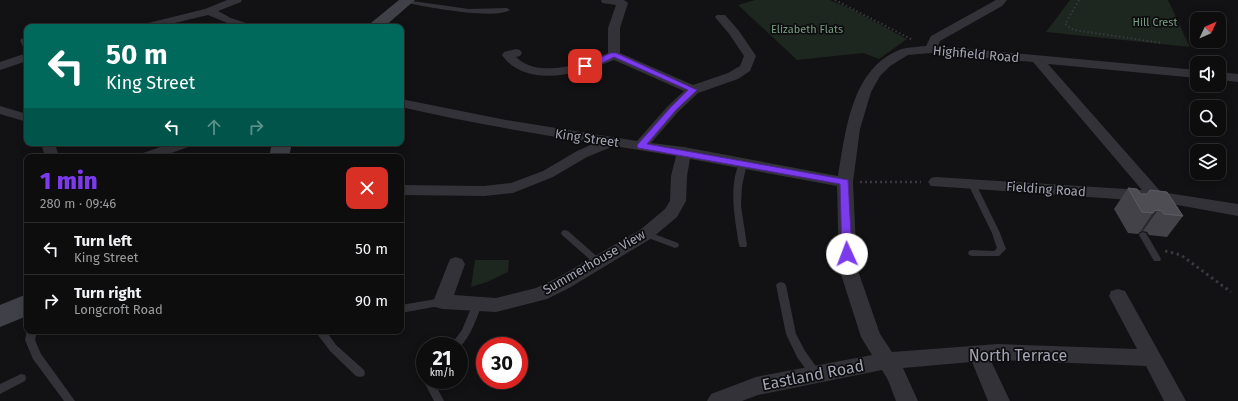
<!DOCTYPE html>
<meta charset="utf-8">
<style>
body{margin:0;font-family:"Fira Sans",sans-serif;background:#1c1b1c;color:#f1f3f6;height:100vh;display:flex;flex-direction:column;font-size:15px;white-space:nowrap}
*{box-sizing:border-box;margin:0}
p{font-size:13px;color:#9b9c9e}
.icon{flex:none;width:22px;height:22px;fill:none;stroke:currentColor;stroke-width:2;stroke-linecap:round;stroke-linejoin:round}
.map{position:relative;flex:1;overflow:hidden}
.drawer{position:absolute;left:24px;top:154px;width:380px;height:180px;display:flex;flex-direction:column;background:#0e0d0e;border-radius:8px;box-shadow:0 2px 10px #0003,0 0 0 1px #2e2d2e}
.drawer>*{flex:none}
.banner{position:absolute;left:24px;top:24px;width:380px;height:122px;border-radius:8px;box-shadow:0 2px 10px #0003,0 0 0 1px #2e2d2e;background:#00695c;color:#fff;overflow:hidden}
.needle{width:26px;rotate:46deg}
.fabs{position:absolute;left:1190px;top:12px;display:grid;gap:8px}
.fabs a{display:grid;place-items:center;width:36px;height:36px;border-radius:8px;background:#0e0d0e;box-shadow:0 2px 10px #0003,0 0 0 1px #2e2d2e;font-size:20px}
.speed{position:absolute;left:416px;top:337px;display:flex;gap:8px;font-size:20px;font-weight:700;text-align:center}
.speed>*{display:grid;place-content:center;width:52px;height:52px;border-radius:50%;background:#0e0d0e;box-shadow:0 2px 10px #0003,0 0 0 1px #2e2d2e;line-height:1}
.speed small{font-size:10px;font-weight:400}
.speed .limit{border:6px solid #d22;background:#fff;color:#111}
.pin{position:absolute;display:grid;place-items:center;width:34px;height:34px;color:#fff;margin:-17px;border-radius:8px;box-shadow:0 2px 6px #0006}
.me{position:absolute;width:44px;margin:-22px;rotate:358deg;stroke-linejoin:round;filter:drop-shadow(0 0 3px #0008)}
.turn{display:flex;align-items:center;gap:14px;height:84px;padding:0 16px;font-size:18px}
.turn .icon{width:52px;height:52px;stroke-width:2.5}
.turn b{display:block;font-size:28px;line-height:34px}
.lanes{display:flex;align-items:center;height:38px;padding:0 16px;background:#0003;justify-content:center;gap:20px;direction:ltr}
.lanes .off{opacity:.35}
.round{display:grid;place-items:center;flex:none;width:42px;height:42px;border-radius:8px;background:#1c1b1c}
.headline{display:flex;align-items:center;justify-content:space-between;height:68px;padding:0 16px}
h1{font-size:24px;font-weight:800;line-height:30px;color:#7c3aed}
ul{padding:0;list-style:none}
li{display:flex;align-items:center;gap:12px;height:52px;padding:0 16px;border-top:1px solid #2e2d2e}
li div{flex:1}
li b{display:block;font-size:15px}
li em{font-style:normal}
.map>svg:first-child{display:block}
.green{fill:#1e2620}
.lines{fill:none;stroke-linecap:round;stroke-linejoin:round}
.path-far2{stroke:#38393f;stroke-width:2;stroke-dasharray:1.5 2.5;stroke-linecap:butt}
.path-far1{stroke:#38393f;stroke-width:2.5;stroke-dasharray:2 3;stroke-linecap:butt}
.path{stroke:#38393f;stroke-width:3;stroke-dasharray:2.5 3.5;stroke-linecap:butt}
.lane{fill:#323238;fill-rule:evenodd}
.street{fill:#323238;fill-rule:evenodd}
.secondary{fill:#404148;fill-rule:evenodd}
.wall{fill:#434248}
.shaded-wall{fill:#2b2a2e}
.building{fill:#4e4d54;stroke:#5b5b63}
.route{fill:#7c3aed;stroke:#51269a}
.labels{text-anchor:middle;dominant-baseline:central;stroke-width:3.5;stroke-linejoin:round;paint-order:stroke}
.far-park-label{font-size:11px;fill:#799f82;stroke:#0d0c0e}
.street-label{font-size:13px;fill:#a3a5b4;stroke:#0d0c0e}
.near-street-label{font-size:16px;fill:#a3a5b4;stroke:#0d0c0e}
</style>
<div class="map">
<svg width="1238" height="401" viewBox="0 0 1238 401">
<rect width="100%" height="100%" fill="#121113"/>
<g class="green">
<path d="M 755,0 L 830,0 L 851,9 L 907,39 L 879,59 L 863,53 L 797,60 L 738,5 Z"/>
<path d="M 1070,0 L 1168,0 L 1190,47 L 1046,32 Z"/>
<path d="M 475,260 L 509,260 L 508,272 L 487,282 L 471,287 Z"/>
</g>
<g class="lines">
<g class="path-far2">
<path d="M 835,0 L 913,40"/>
<path d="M 1079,0 L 1065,24 L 1074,30 L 1162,43"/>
</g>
<path class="path-far1" d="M 860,182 L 921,182"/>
<path class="path" d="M 1165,251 L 1181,255 L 1231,292"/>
<g class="lane">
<path d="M 405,0 L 469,9 L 507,8 L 510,10 C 494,20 427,7 407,3 L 405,2 Z"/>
<path d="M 23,38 L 25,39 L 27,42 L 27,51 L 24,49 L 20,40 Z"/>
<path d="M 740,161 L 743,161 L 747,163 L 742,186 L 741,206 L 747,245 L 746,247 L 740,247 L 739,245 C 735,218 728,187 740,161 Z"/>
<path d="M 972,181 L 976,184 L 1000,233 L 1006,249 L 999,256 L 972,256 L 969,255 L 968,253 L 969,251 L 972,250 L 994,251 L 997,248 L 992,233 L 968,184 Z"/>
<path d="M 565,230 L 568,231 L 601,260 L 602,262 L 601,264 L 595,264 L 562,235 L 561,233 L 562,231 Z"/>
<path d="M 646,231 L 678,243 L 679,245 L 678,247 L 675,248 L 643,236 L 642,234 L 643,232 Z"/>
<path d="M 1143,232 L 1146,233 L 1160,257 L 1161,259 L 1160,261 L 1154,261 L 1139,235 L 1140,233 Z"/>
<path d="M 781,282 L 784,283 L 786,285 L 796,334 L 805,351 L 820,372 L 821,375 L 820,378 L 816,379 L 812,378 L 797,357 L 786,334 L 776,285 L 778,283 Z"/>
<path d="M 442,298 L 445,299 L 447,302 L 445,305 L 401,313 L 401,305 Z"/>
<path d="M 477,300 L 480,301 L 482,304 C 476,320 471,336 459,348 L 459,346 L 450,346 L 462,330 L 474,301 Z"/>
<path d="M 27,331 L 37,331 L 35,340 L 41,354 L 75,401 L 64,401 L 33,359 L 25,340 Z"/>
<path d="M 315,331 L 326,331 L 336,345 L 364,370 L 365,373 L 364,376 L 360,377 L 356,376 L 330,351 Z"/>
<path d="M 425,364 L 425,380 L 433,380 L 444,401 L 434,401 L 423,380 L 424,377 L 421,376 L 420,373 L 421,365 Z"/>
<path d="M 21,374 L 25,375 L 26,378 L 25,381 L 0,394 L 0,384 Z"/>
</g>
<g class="street">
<path d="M 227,0 L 242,0 L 241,2 L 218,11 L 231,18 L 252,25 L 254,27 L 237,27 L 208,15 L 158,27 L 138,27 L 140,25 L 205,9 Z"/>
<path d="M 601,0 L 624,0 L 628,3 L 620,28 L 620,53 L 693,85 L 728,73 L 740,66 L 744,56 L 730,35 L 715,17 L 717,15 L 725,15 L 739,31 L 756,56 L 750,71 L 738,79 L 698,93 L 678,112 L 651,143 L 684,147 L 838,176 C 846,131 851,67 902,49 C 909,47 918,47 926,46 L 931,36 L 996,0 L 1007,0 L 1002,6 L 940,41 L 938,46 L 1197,70 L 1197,78 L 1048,64 L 1161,192 L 1238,204 L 1238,216 L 1150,200 L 1146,201 L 931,186 L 928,182 L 931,178 L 936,177 L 1142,190 L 1033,62 L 931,53 L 908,55 L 890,66 L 880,76 L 871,92 L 860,129 L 853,182 L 857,268 L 880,334 L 892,352 L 998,344 L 1137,349 L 1109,296 L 1111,291 L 1118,289 L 1125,291 L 1186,401 L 1164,401 L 1146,366 L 998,360 L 991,361 L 1010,401 L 988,401 L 972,362 L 903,368 L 918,401 L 896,401 L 888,380 L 882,370 L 758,395 L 742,401 L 707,401 L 711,394 L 756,377 L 872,355 L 861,337 L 839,268 L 837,186 L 690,159 L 687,176 L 686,201 L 677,217 L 652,238 L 569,288 L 547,299 L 496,312 L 442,309 L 435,307 L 433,302 L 450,259 L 456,257 L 462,259 L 465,264 L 454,295 L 496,298 L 536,288 L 557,278 L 640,230 L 665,209 L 670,201 L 671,176 L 676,156 L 614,146 L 587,157 L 553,177 L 513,193 L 484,196 L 401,195 L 401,185 L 484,186 L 511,183 L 543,171 L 577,151 L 595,143 C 530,133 465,122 401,107 L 401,99 L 506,120 L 637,141 L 668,106 L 684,91 L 614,60 C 582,73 526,90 502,55 L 504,52 L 516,49 L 520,50 L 522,53 L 520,56 L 516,57 C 538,79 583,64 608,53 L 608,28 L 616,5 L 602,3 Z"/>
<path d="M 27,53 L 27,61 L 0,70 L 0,62 Z"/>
<path d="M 1219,72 L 1238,74 L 1238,82 L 1219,80 Z"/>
<path d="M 0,106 L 27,114 L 27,122 L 0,114 Z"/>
<path d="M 41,143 L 55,143 L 59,157 L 45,157 Z"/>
<path d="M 172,143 L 193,143 L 191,146 L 160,157 L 138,157 L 140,154 Z"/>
</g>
<g class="secondary">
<path d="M 399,0 L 415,0 L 384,27 L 366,27 Z"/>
<path d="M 272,143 L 292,143 L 289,157 L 269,157 Z"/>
<path d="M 27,294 L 27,316 L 0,327 L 0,305 Z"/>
</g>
</g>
<path class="wall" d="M 1128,188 L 1141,194 L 1183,216 L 1167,237 L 1149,235 L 1147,232 L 1143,231 L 1140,232 L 1138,234 L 1128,233 L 1114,209 Z"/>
<path class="shaded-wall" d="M 1158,210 L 1143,231 L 1140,232 L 1154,211 Z"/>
<path class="building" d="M 1128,188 L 1137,189 L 1141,194 L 1147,194 L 1150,190 L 1167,192 L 1183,216 L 1164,214 L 1162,211 L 1158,210 L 1154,211 L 1153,213 L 1142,212 Z"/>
<path class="route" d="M 611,53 L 616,53 L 697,90 L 676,110 L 647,144 L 848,180 L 852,254 L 851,256 L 844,256 L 842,254 L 840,184 L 638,148 L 637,146 L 638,144 L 671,107 L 688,90 L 614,57 L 598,65 L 585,68 L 582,66 Z"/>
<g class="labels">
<g class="far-park-label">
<text x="1155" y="22">Hill Crest</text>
<text x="807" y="29">Elizabeth Flats</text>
</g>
<g class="street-label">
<text transform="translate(976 54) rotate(5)">Highfield Road</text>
<text transform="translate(587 138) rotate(8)">King Street</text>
<text transform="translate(1046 189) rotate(4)">Fielding Road</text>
<text transform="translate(594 262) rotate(-30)">Summerhouse View</text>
</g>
<g class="near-street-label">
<text x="1018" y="355">North Terrace</text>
<text transform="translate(813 375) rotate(-11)">Eastland Road</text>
</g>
</g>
</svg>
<div class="fabs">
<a><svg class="needle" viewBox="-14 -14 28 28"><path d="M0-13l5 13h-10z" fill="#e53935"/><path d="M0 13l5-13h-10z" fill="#9b9c9e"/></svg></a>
<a><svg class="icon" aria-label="sound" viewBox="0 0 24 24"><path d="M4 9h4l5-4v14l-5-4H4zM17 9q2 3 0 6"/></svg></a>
<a><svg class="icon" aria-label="search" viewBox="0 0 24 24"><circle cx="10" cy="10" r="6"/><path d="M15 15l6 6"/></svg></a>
<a><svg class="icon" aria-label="layers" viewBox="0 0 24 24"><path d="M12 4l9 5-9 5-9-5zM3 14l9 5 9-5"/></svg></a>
</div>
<div class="speed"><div>21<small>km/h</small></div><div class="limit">30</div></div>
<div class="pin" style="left:585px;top:66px;background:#d93025"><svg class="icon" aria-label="arrive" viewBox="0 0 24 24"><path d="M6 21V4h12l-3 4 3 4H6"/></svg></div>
<svg class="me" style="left:847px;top:254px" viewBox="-20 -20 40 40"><circle r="19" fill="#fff"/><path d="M0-13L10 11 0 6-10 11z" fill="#7c3aed"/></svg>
<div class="banner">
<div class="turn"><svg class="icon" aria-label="left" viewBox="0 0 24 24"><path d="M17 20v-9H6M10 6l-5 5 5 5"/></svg><div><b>50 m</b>King Street</div></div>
<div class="lanes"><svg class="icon" aria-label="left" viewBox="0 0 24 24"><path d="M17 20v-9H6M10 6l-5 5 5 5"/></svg><svg class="icon off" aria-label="ahead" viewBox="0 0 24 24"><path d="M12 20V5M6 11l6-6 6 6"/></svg><svg class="icon off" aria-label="right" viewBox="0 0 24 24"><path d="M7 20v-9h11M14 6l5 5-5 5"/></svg></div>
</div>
<section class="drawer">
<div class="headline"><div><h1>1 min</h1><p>280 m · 09:46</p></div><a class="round" style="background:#d93025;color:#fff"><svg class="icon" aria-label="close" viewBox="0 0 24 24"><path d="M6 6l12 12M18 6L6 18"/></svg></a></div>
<ul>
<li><svg class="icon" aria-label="left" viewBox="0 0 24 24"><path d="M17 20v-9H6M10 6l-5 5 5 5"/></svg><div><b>Turn left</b><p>King Street</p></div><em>50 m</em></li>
<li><svg class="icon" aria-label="right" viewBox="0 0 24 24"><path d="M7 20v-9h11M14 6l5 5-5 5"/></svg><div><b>Turn right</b><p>Longcroft Road</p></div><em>90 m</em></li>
</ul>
</section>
</div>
